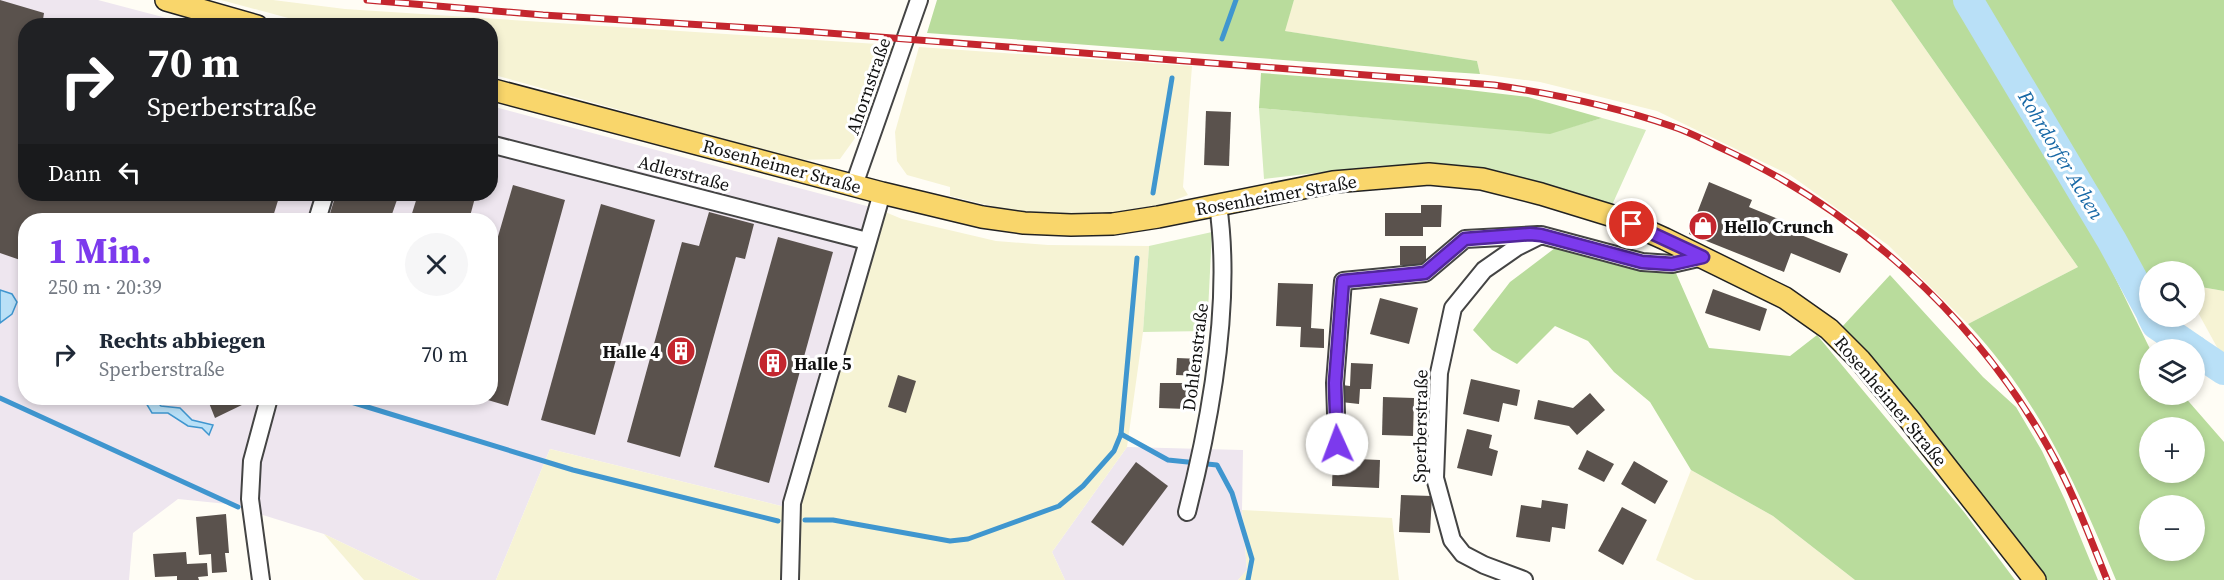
<!DOCTYPE html>
<html lang="de">
<meta charset="utf-8">
<style>
body{margin:0;font-family:"Source Serif 4",serif;background:#f6f6f7;color:#1f2937;height:100vh;display:flex;flex-direction:column;font-size:22px;white-space:nowrap}
*{box-sizing:border-box;margin:0}
p{font-size:20px;color:#747a83}
.icon{flex:none;width:33px;height:33px;fill:none;stroke:currentColor;stroke-width:2;stroke-linecap:round;stroke-linejoin:round}
.map{position:relative;flex:1;overflow:hidden}
.sheet{position:absolute;left:18px;top:213px;width:480px;height:192px;display:flex;flex-direction:column;background:#fff;border-radius:24px;box-shadow:0 3px 9px #0003}
.sheet>*{flex:none}
.hud{position:absolute;left:18px;top:18px;width:480px;height:183px;border-radius:24px;box-shadow:0 3px 9px #0003;background:#202124;color:#fff;overflow:hidden}
.fabs{position:absolute;left:2139px;top:261px;display:grid;gap:12px}
.fabs a{display:grid;place-items:center;width:66px;height:66px;border-radius:50%;background:#fff;box-shadow:0 3px 9px #0003;font-size:30px}
.pin{position:absolute;display:grid;place-items:center;width:51px;height:51px;color:#fff;margin:-26px;border:3px solid #fff;border-radius:50%;box-shadow:0 2px 6px #0007}
.me{position:absolute;width:66px;margin:-33px;rotate:358deg;stroke-linejoin:round;filter:drop-shadow(0 0 4px #0008)}
.turn{display:flex;align-items:center;gap:21px;height:126px;padding:0 30px;font-size:27px}
.turn .icon{width:78px;height:78px;stroke-width:2.5}
.turn b{display:block;font-size:42px;line-height:51px}
.then{display:flex;align-items:center;height:57px;padding:0 30px;background:#0003;gap:12px;font-size:22px}
.round{display:grid;place-items:center;flex:none;width:63px;height:63px;border-radius:32px;background:#f6f6f7}
.head{display:flex;align-items:center;justify-content:space-between;height:102px;padding:0 30px}
h1{font-size:36px;font-weight:700;line-height:45px;color:#7c3aed}
ul{padding:0;list-style:none}
li{display:flex;align-items:center;gap:18px;height:78px;padding:0 30px}
li div{flex:1}
li b{display:block;font-size:22px}
li em{font-style:normal}
.map>svg:first-child{display:block}
.industrial{fill:#eee6ef;fill-rule:evenodd}
.farmland{fill:#f6f3d4}
.green{fill:#d5ebbd}
.forest{fill:#b9dc9c;fill-rule:evenodd}
.water{fill:#b9e0f7;stroke:#3f96cf;stroke-width:1.5}
.lines{fill:none;stroke-linecap:round;stroke-linejoin:round}
.stream{stroke:#3f96cf;stroke-width:5}
.river{stroke:#b9e0f7;stroke-width:30}
.building{fill:#5a524d}
.minor-casing{stroke:#444;stroke-width:20}
.major-casing{stroke:#222;stroke-width:24}
.minor{stroke:#fff;stroke-width:16}
.major{stroke:#f9d66b;stroke-width:21}
.rail-casing{stroke:#c4262e;stroke-width:7}
.rail{stroke:#fff;stroke-width:4.5;stroke-dasharray:14;stroke-linecap:butt}
.route-casing{stroke:#51269a;stroke-width:15}
.route{stroke:#7c3aed;stroke-width:10}
.labels{text-anchor:middle;dominant-baseline:central;stroke-width:6;stroke-linejoin:round;paint-order:stroke}
.street-label{font-size:18px;fill:#111;stroke:#fff}
.poi-label{font-size:18px;font-weight:bold;fill:#111;stroke:#fff;text-anchor:start}
.water-label{font-size:20px;font-style:italic;fill:#1768a6;stroke:#fff}
</style>
<div class="map">
<svg width="2224" height="580" viewBox="0 0 2224 580">
<rect width="100%" height="100%" fill="#fffdf5"/>
<g class="industrial">
<path d="M 0,0 L 98,0 L 193,25 L 26,26 L 26,194 L 490,194 L 491,106 L 878,209 L 789,508 L 550,449 L 496,580 L 420,580 L 324,534 L 227,504 L 178,499 L 133,533 L 129,580 L 0,580 ZM 26,220 L 490,220 L 490,398 L 26,398 Z"/>
<path d="M 1127,447 L 1243,450 L 1242,510 L 1247,570 L 1238,580 L 1065,580 L 1052,552 Z"/>
</g>
<g class="farmland">
<path d="M 221,0 L 273,0 L 345,9 L 893,45 L 863,127 L 840,159 L 799,160 L 491,74 L 490,26 L 314,25 Z"/>
<path d="M 1294,0 L 1891,0 L 2078,267 L 1968,324 L 1888,245 L 1790,175 L 1657,111 L 1540,82 L 1480,74 L 1477,61 L 1284,31 Z"/>
<path d="M 919,47 L 1192,66 L 1183,187 L 1188,195 L 1165,204 L 1086,217 L 1012,211 L 950,196 L 950,187 L 907,175 L 897,161 L 895,132 Z"/>
<path d="M 878,209 L 902,219 L 996,241 L 1048,245 L 1149,246 L 1143,332 L 1127,447 L 1052,552 L 1065,580 L 496,580 L 550,449 L 789,508 Z"/>
<path d="M 2194,286 L 2224,291 L 2224,354 L 2218,349 L 2195,307 Z"/>
<path d="M 1691,470 L 1773,516 L 1855,580 L 1695,580 L 1656,560 Z"/>
<path d="M 1242,510 L 1392,518 L 1399,580 L 1238,580 L 1247,570 Z"/>
<path d="M 324,534 L 420,580 L 364,580 Z"/>
</g>
<g class="green">
<path d="M 1259,108 L 1550,133 L 1602,118 L 1646,130 L 1612,205 L 1502,174 L 1439,165 L 1376,166 L 1264,179 Z"/>
<path d="M 1212,232 L 1207,331 L 1143,332 L 1149,246 Z"/>
</g>
<g class="forest">
<path d="M 937,0 L 1294,0 L 1285,31 L 1477,61 L 1480,74 C 1296,62 1112,46 927,33 Z"/>
<path d="M 1891,0 L 2224,0 L 2224,291 L 2195,286 L 2194,272 L 2150,272 L 2149,276 L 2110,267 L 2150,349 L 2150,394 L 2183,395 L 2224,442 L 2224,580 L 2116,580 C 2077,486 2039,400 1968,324 L 2078,267 ZM 2150,428 L 2194,428 L 2194,472 L 2150,472 ZM 2150,506 L 2194,506 L 2194,550 L 2150,550 Z"/>
<path d="M 1261,73 L 1443,87 L 1528,97 L 1602,118 L 1550,134 L 1259,108 Z"/>
<path d="M 1555,248 L 1620,266 L 1672,264 L 1709,348 L 1790,356 L 1817,335 L 1964,512 L 2015,580 L 1855,580 L 1773,516 L 1691,470 L 1650,402 L 1614,372 L 1588,341 L 1555,326 L 1517,364 L 1492,350 L 1473,330 L 1510,282 Z"/>
<path d="M 1890,275 L 1983,377 L 2016,407 L 2042,451 L 2065,500 L 2098,580 L 2047,580 L 1979,492 L 1841,328 Z"/>
</g>
<g class="water">
<path d="M 0,290 L 12,294 L 17,302 L 12,314 L 0,323 Z"/>
<path d="M 143,398 L 154,398 L 161,406 L 180,408 L 192,420 L 213,425 L 209,435 L 202,428 L 188,426 L 168,413 L 152,413 Z"/>
</g>
<g class="lines">
<g class="stream">
<path d="M 1222,39 L 1236,0"/>
<path d="M 1153,193 L 1172,78"/>
<path d="M 0,398 L 238,507"/>
<path d="M 338,398 L 573,470 L 778,521"/>
<path d="M 1121,434 L 1168,460 L 1217,465 L 1232,493 L 1252,559 L 1248,580"/>
<path d="M 805,520 L 833,520 L 950,541 L 968,539 L 1059,506 L 1083,486 L 1114,451 L 1121,434 L 1137,258"/>
</g>
<g class="river">
<path d="M 1968,0 L 2112,241 L 2150,311"/>
<path d="M 2152,316 L 2156,324 L 2194,350"/>
<path d="M 2194,350 L 2224,370"/>
</g>
</g>
<g class="building">
<path d="M 0,0 L 44,13 L 42,26 L 26,26 L 26,194 L 280,194 L 272,220 L 26,220 L 26,262 L 0,253 Z"/>
<path d="M 1206,111 L 1231,112 L 1229,166 L 1204,165 Z"/>
<path d="M 1709,182 L 1752,200 L 1749,207 L 1803,229 L 1801,235 L 1848,254 L 1840,273 L 1791,253 L 1784,272 L 1689,234 Z"/>
<path d="M 513,185 L 565,200 L 508,406 L 481,398 L 490,398 L 490,264 Z"/>
<path d="M 336,194 L 399,194 L 390,220 L 328,220 Z"/>
<path d="M 418,194 L 476,194 L 469,220 L 410,220 Z"/>
<path d="M 601,204 L 655,220 L 595,435 L 541,420 Z"/>
<path d="M 1421,205 L 1442,205 L 1441,227 L 1423,227 L 1423,236 L 1385,236 L 1385,213 L 1421,213 Z"/>
<path d="M 709,212 L 754,224 L 745,259 L 736,257 L 680,457 L 627,442 L 682,242 L 699,246 Z"/>
<path d="M 778,237 L 833,252 L 769,483 L 714,467 Z"/>
<path d="M 1400,246 L 1426,246 L 1426,266 L 1400,265 Z"/>
<path d="M 1278,283 L 1313,284 L 1311,328 L 1324,329 L 1324,348 L 1300,347 L 1301,327 L 1276,326 Z"/>
<path d="M 1713,289 L 1767,309 L 1760,331 L 1705,313 Z"/>
<path d="M 1380,298 L 1418,308 L 1409,344 L 1370,334 Z"/>
<path d="M 1177,358 L 1201,359 L 1200,376 L 1176,375 Z"/>
<path d="M 1351,363 L 1373,364 L 1371,389 L 1360,389 L 1359,404 L 1341,402 L 1342,385 L 1350,386 Z"/>
<path d="M 898,375 L 916,381 L 906,413 L 888,407 Z"/>
<path d="M 1471,379 L 1520,390 L 1517,406 L 1503,403 L 1499,422 L 1463,414 Z"/>
<path d="M 1160,383 L 1186,383 L 1186,409 L 1159,408 Z"/>
<path d="M 1590,393 L 1605,410 L 1577,435 L 1569,426 L 1534,419 L 1538,400 L 1573,408 Z"/>
<path d="M 1383,397 L 1414,398 L 1413,436 L 1382,435 Z"/>
<path d="M 207,398 L 243,398 L 246,403 L 215,418 Z"/>
<path d="M 1467,429 L 1492,435 L 1489,448 L 1498,451 L 1492,476 L 1457,468 Z"/>
<path d="M 1587,450 L 1614,464 L 1604,482 L 1578,469 Z"/>
<path d="M 1333,458 L 1380,460 L 1379,488 L 1332,486 Z"/>
<path d="M 1634,461 L 1668,481 L 1655,504 L 1621,484 Z"/>
<path d="M 1136,462 L 1168,486 L 1123,546 L 1091,522 Z"/>
<path d="M 1401,495 L 1432,496 L 1430,533 L 1399,532 Z"/>
<path d="M 1542,500 L 1568,504 L 1565,529 L 1552,527 L 1550,542 L 1516,537 L 1521,505 L 1541,508 Z"/>
<path d="M 1622,507 L 1647,520 L 1623,565 L 1598,551 Z"/>
<path d="M 226,514 L 229,553 L 225,553 L 227,572 L 212,573 L 211,554 L 199,555 L 196,517 Z"/>
<path d="M 186,552 L 187,564 L 207,563 L 208,576 L 198,577 L 199,580 L 177,580 L 177,576 L 155,577 L 153,554 Z"/>
</g>
<g class="lines">
<g class="minor-casing">
<g id="minor">
<path d="M 490,144 L 867,241"/>
<path d="M 854,185 L 919,0"/>
<path d="M 317,220 L 325,194"/>
<path d="M 1337,444 L 1335,383 L 1343,281 L 1425,273 L 1465,239 L 1538,235"/>
<path d="M 1187,512 C 1211,418 1232,301 1218,205"/>
<path d="M 261,580 L 250,499 L 252,461 L 269,398"/>
<path d="M 790,580 L 792,503 L 882,193"/>
<path d="M 1524,580 L 1484,565 L 1463,554 L 1452,540 L 1435,478 L 1439,373 L 1453,308 L 1484,270 L 1517,247 L 1541,235 L 1642,262 L 1672,264 L 1703,257"/>
</g>
</g>
<g class="major-casing">
<g id="major">
<path d="M 166,0 L 257,26"/>
<path d="M 490,89 L 882,193 L 982,217 L 1024,223 L 1071,225 L 1113,224 L 1158,217 L 1333,182 L 1429,174 L 1482,179 L 1541,194 L 1616,217 L 1665,239 L 1785,298 L 1829,329 L 1860,360 L 1909,419 L 2035,580"/>
</g>
</g>
<use href="#minor" class="minor"/>
<use href="#major" class="major"/>
<g class="rail-casing">
<path id="rail" d="M 367,0 L 543,15 L 802,31 L 1494,85 C 1555,94 1613,106 1671,126 C 1687,131 1702,139 1717,146 C 1854,208 1974,315 2048,447 C 2072,489 2089,535 2107,580"/>
</g>
<use href="#rail" class="rail"/>
</g>
<g class="lines">
<g class="route-casing">
<path id="route" d="M 1337,444 L 1335,383 L 1343,281 L 1425,273 L 1465,239 L 1530,234 L 1541,235 L 1642,262 L 1672,264 L 1703,257 L 1632,224"/>
</g>
<use href="#route" class="route"/>
</g>
<defs>
<g id="shop-disc" transform="scale(1.5)"><circle r="9.5" fill="#c4262e" stroke="#fff"/><path d="M-5-2.5h2.3a2.7 3.5 0 0 1 5.4 0H5L5.5 6h-11ZM-1.5-2.5h3a1.5 2.3 0 0 0-3 0Z" fill="#fff"/></g>
<g id="building-disc" transform="scale(1.5)"><circle r="9.5" fill="#c4262e" stroke="#fff"/><path d="M-4-6H4V6H1V3H-1V6H-4ZM-2.5-4.3h1.7v1.8h-1.7ZM.8-4.3h1.7v1.8H.8ZM-2.5-1h1.7V.8h-1.7ZM.8-1h1.7V.8H.8Z" fill="#fff"/></g>
</defs>
<g fill-rule="evenodd">
<use href="#shop-disc" x="1703" y="226"/>
<use href="#building-disc" x="681" y="351"/>
<use href="#building-disc" x="773" y="363"/>
</g>
<g class="labels">
<g class="street-label">
<text transform="translate(868 86) rotate(-71)">Ahornstraße</text>
<text transform="translate(782 166) rotate(15)">Rosenheimer Straße</text>
<text transform="translate(684 173) rotate(15)">Adlerstraße</text>
<text transform="translate(1276 195) rotate(-10)">Rosenheimer Straße</text>
<text transform="translate(1195 357) rotate(-83)">Dohlenstraße</text>
<text transform="translate(1891 401) rotate(50)">Rosenheimer Straße</text>
<text transform="translate(1420 426) rotate(-89)">Sperberstraße</text>
</g>
<g class="poi-label">
<text x="1724" y="226">Hello Crunch</text>
<text x="660" y="351" text-anchor="end">Halle 4</text>
<text x="794" y="363">Halle 5</text>
</g>
<g class="water-label">
<text transform="translate(2061 155) rotate(59)">Rohrdorfer Achen</text>
</g>
</g>
</svg>
<div class="fabs">
<a><svg class="icon" aria-label="search" viewBox="0 0 24 24"><circle cx="10" cy="10" r="6"/><path d="M15 15l6 6"/></svg></a>
<a><svg class="icon" aria-label="layers" viewBox="0 0 24 24"><path d="M12 4l9 5-9 5-9-5zM3 14l9 5 9-5"/></svg></a>
<a>+</a>
<a>−</a>
</div>
<div class="pin" style="left:1632px;top:224px;background:#d93025"><svg class="icon" aria-label="arrive" viewBox="0 0 24 24"><path d="M6 21V4h12l-3 4 3 4H6"/></svg></div>
<svg class="me" style="left:1337px;top:444px" viewBox="-20 -20 40 40"><circle r="19" fill="#fff"/><path d="M0-13L10 11 0 6-10 11z" fill="#7c3aed"/></svg>
<div class="hud">
<div class="turn"><svg class="icon" aria-label="right" viewBox="0 0 24 24"><path d="M7 20v-9h11M14 6l5 5-5 5"/></svg><div><b>70 m</b>Sperberstraße</div></div>
<div class="then">Dann<svg class="icon" aria-label="left" viewBox="0 0 24 24"><path d="M17 20v-9H6M10 6l-5 5 5 5"/></svg></div>
</div>
<section class="sheet">
<div class="head"><div><h1>1 Min.</h1><p>250 m · 20:39</p></div><a class="round"><svg class="icon" aria-label="close" viewBox="0 0 24 24"><path d="M6 6l12 12M18 6L6 18"/></svg></a></div>
<ul>
<li><svg class="icon" aria-label="right" viewBox="0 0 24 24"><path d="M7 20v-9h11M14 6l5 5-5 5"/></svg><div><b>Rechts abbiegen</b><p>Sperberstraße</p></div><em>70 m</em></li>
</ul>
</section>
</div>
